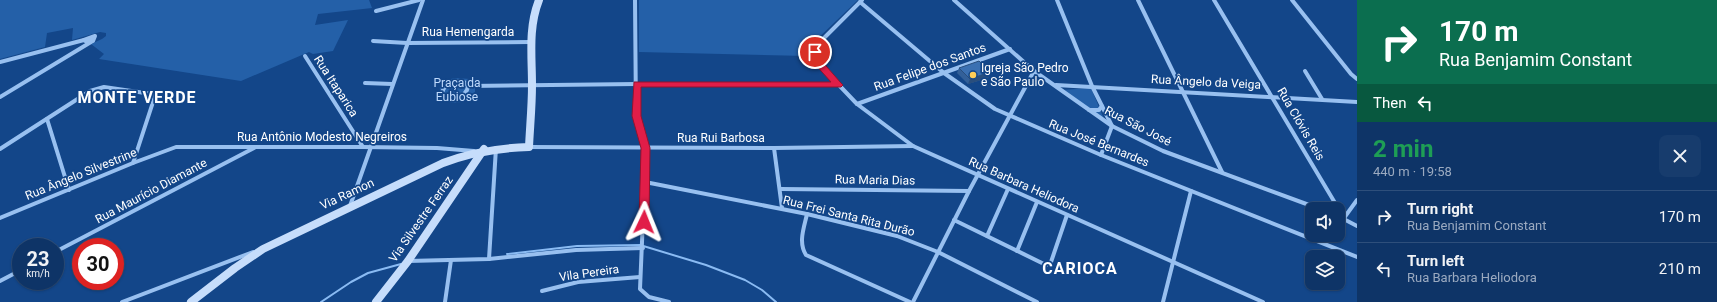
<!DOCTYPE html>
<meta charset="utf-8">
<style>
body{margin:0;font-family:Roboto,sans-serif;background:#173c6d;color:#f1f3f6;height:100vh;display:flex;flex-direction:column;font-size:15px;white-space:nowrap}
*{box-sizing:border-box;margin:0}
p{font-size:13px;color:#9baac0}
.icon{flex:none;width:22px;height:22px;fill:none;stroke:currentColor;stroke-width:2;stroke-linecap:round;stroke-linejoin:round}
.map{position:relative;flex:1;overflow:hidden}
.drawer{display:flex;flex-direction:column;background:#0e3467;width:360px}
.drawer>*{flex:none}
.guide{background:#0b6e4f;color:#fff;overflow:hidden}
.buttons{position:absolute;left:1305px;top:202px;display:grid;gap:8px}
.buttons a{display:grid;place-items:center;width:40px;height:40px;border-radius:8px;background:#0e3467;box-shadow:0 1px 3px #0004,0 0 0 1px #2e4f7b;font-size:20px}
.speed{position:absolute;left:12px;top:238px;display:flex;gap:8px;font-size:20px;font-weight:700;text-align:center}
.speed>*{display:grid;place-content:center;width:52px;height:52px;border-radius:50%;background:#0e3467;box-shadow:0 1px 3px #0004,0 0 0 1px #2e4f7b;line-height:1}
.speed small{font-size:10px;font-weight:400}
.speed .limit{border:6px solid #d22;background:#fff;color:#111}
.pin{position:absolute;display:grid;place-items:center;width:34px;height:34px;color:#fff;margin:-17px;border:2px solid #fff;border-radius:50%;box-shadow:0 1px 4px #0007}
.me{position:absolute;width:44px;margin:-22px;rotate:2deg;stroke-linejoin:round;filter:drop-shadow(0 0 3px #0008)}
.turn{display:flex;align-items:center;gap:14px;height:84px;padding:0 16px;font-size:18px}
.turn .icon{width:52px;height:52px;stroke-width:2.5}
.turn b{display:block;font-size:28px;line-height:34px}
.then{display:flex;align-items:center;height:38px;padding:0 16px;background:#0003;gap:8px;font-size:15px}
.round{display:grid;place-items:center;flex:none;width:42px;height:42px;border-radius:8px;background:#173c6d}
.overview{display:flex;align-items:center;justify-content:space-between;height:68px;padding:0 16px}
h1{font-size:24px;font-weight:700;line-height:30px;color:#1e9e55}
ul{padding:0;list-style:none}
li{display:flex;align-items:center;gap:12px;height:52px;padding:0 16px;border-top:1px solid #2e4f7b}
li div{flex:1}
li b{display:block;font-size:15px}
li em{font-style:normal}
main{display:flex;flex:1;min-height:0}
.map>svg:first-child{display:block}
.green{fill:#2460a8}
.lines{fill:none;stroke-linecap:round;stroke-linejoin:round}
.stream{stroke:#8abbf3;stroke-width:2}
.street{stroke:#98c0f0;stroke-width:4}
.secondary{stroke:#c6ddfb;stroke-width:8}
.wall{fill:#336099}
.shaded-wall{fill:#294e7d}
.building{fill:#3b70b2;stroke:#294e7d}
.route{fill:#e11d48;stroke:#92132f}
.poi-dot{fill:#ffce57;stroke:#134689;stroke-width:1.5}
.labels{text-anchor:middle;dominant-baseline:central;stroke-width:3.5;stroke-linejoin:round;paint-order:stroke}
.street-label{font-size:12px;fill:#fff;stroke:#134689}
.poi-label{font-size:12px;fill:#fff;stroke:#134689;text-anchor:start}
.park-label{font-size:12px;fill:#bfdafc;stroke:#134689}
.district-label{font-size:16px;font-weight:bold;letter-spacing:1px;fill:#fff;stroke:#134689}
</style>
<main>
<div class="map">
<svg width="1357" height="302" viewBox="0 0 1357 302">
<rect width="100%" height="100%" fill="#134689"/>
<g class="green">
<path d="M 0,0 L 369,0 L 372,8 L 318,14 L 315,25 L 348,20 L 333,51 L 313,54 L 309,52 L 241,81 L 99,59 L 104,54 L 91,44 L 102,39 L 106,36 L 106,33 L 100,32 L 72,40 L 73,28 L 47,33 L 45,47 L 0,59 Z"/>
<path d="M 639,0 L 858,0 L 813,43 L 809,47 L 807,56 L 639,52 Z"/>
<path d="M 455,78 L 470,79 L 475,87 L 475,92 C 472,95 469,99 464,101 C 451,106 438,100 440,85 L 447,80 Z"/>
<path d="M 1091,88 L 1104,119 L 1061,90 Z"/>
</g>
<g class="lines">
<g class="stream">
<path d="M 507,254 L 577,246 L 640,245 L 706,265 L 745,280 L 762,290 L 776,302"/>
<path d="M 321,302 L 351,282 L 368,273 L 401,264"/>
</g>
<g class="street">
<path d="M 635,0 L 636,116 L 646,148 L 640,289 L 649,297 L 669,302"/>
<path d="M 862,0 L 819,43 L 815,52 L 817,62 L 857,104 L 913,146 L 1263,302"/>
<path d="M 954,0 L 1034,71 L 1112,126 L 1163,151 L 1320,209"/>
<path d="M 1057,0 L 1092,86 L 1112,126 L 1101,155"/>
<path d="M 1138,0 L 1222,172"/>
<path d="M 1214,0 L 1344,218 L 1357,200"/>
<path d="M 1292,0 L 1351,74 L 1357,79"/>
<path d="M 860,2 L 944,73 L 995,109 L 1101,155 L 1357,257"/>
<path d="M 376,11 L 419,0"/>
<path d="M 95,36 L 93,41 L 87,42 L 84,40 Z"/>
<path d="M 373,41 L 407,43 L 530,42"/>
<path d="M 305,56 L 363,147"/>
<path d="M 0,62 L 84,40"/>
<path d="M 1305,71 L 1322,99"/>
<path d="M 458,81 L 464,82 L 468,86 L 467,90 L 462,97 L 449,98 L 442,94 C 443,85 450,82 458,81 Z"/>
<path d="M 365,83 L 392,84"/>
<path d="M 1056,85 L 1357,102"/>
<path d="M 468,86 L 637,84 L 838,85"/>
<path d="M 0,97 L 91,42"/>
<path d="M 857,104 L 1010,49"/>
<path d="M 1089,110 L 1099,110 L 1102,106"/>
<path d="M 47,119 L 69,190"/>
<path d="M 529,147 L 774,148 L 913,146"/>
<path d="M 774,148 L 782,208"/>
<path d="M 0,149 L 90,91 L 104,87 L 152,94 L 155,96 L 133,163"/>
<path d="M 645,182 L 807,214 L 897,236 L 938,252 L 1037,302"/>
<path d="M 781,189 L 969,191"/>
<path d="M 350,206 L 423,0"/>
<path d="M 807,214 C 804,228 798,242 806,255 L 910,302"/>
<path d="M 1338,216 L 1357,226"/>
<path d="M 0,218 L 133,163 L 176,147 L 363,147 L 437,148 L 474,151"/>
<path d="M 954,220 L 1046,265 L 1051,262 L 1067,215"/>
<path d="M 987,236 L 1008,189"/>
<path d="M 1017,251 L 1037,202"/>
<path d="M 55,252 L 254,148"/>
<path d="M 489,259 L 496,148"/>
<path d="M 408,261 L 489,259 L 576,250 L 643,248"/>
<path d="M 0,281 L 21,270"/>
<path d="M 542,291 L 578,282 L 640,277"/>
<path d="M 122,302 L 253,252"/>
<path d="M 445,302 L 451,260"/>
<path d="M 913,302 L 969,191 L 1034,71"/>
<path d="M 1163,302 L 1191,191"/>
</g>
<g class="secondary">
<path d="M 191,302 L 235,268 L 263,249 L 443,163 C 471,152 499,148 529,147 C 530,126 532,106 532,85 C 532,56 528,28 539,0"/>
<path d="M 376,302 L 408,261 L 484,149"/>
</g>
</g>
<path class="wall" d="M 959,68 L 990,72 L 988,78 L 968,84 L 957,73 Z"/>
<path class="shaded-wall" d="M 990,72 L 988,78 L 968,84 L 970,79 Z"/>
<path class="building" d="M 979,61 L 990,72 L 970,79 L 959,68 Z"/>
<path class="route" d="M 815,49 L 819,52 L 820,59 L 841,83 L 843,85 L 841,87 L 641,87 L 641,116 L 650,148 L 649,222 L 647,224 L 640,224 L 639,222 L 641,148 L 632,116 L 634,82 L 831,82 L 813,62 L 811,52 Z"/>
<circle class="poi-dot" cx="973" cy="75" r="4"/>
<g class="labels">
<g class="street-label">
<text x="468" y="32">Rua Hemengarda</text>
<text transform="translate(930 67) rotate(-20)">Rua Felipe dos Santos</text>
<text transform="translate(1206 82) rotate(3)">Rua Ângelo da Veiga</text>
<text transform="translate(336 86) rotate(57)">Rua Itaparica</text>
<text transform="translate(1301 124) rotate(60)">Rua Clóvis Reis</text>
<text transform="translate(1138 126) rotate(27)">Rua São José</text>
<text x="322" y="137">Rua Antônio Modesto Negreiros</text>
<text x="721" y="138">Rua Rui Barbosa</text>
<text transform="translate(1099 143) rotate(22)">Rua José Bernardes</text>
<text transform="translate(81 174) rotate(-22)">Rua Ângelo Silvestrine</text>
<text transform="translate(875 180) rotate(1)">Rua Maria Dias</text>
<text transform="translate(1024 185) rotate(24)">Rua Barbara Heliodora</text>
<text transform="translate(151 191) rotate(-28)">Rua Maurício Diamante</text>
<text transform="translate(347 194) rotate(-25)">Via Ramon</text>
<text transform="translate(849 216) rotate(14)">Rua Frei Santa Rita Durão</text>
<text transform="translate(421 219) rotate(-55)">Via Silvestre Ferraz</text>
<text transform="translate(589 273) rotate(-8)">Vila Pereira</text>
</g>
<g class="poi-label">
<text x="981" y="68">Igreja São Pedro<tspan x="981" dy="14">e São Paulo</tspan></text>
</g>
<g class="park-label">
<text x="457" y="83">Praça da<tspan x="457" dy="14">Eubiose</tspan></text>
</g>
<g class="district-label">
<text x="137" y="97">MONTE VERDE</text>
<text x="1080" y="268">CARIOCA</text>
</g>
</g>
</svg>
<div class="buttons">
<a><svg class="icon" aria-label="sound" viewBox="0 0 24 24"><path d="M4 9h4l5-4v14l-5-4H4zM17 9q2 3 0 6"/></svg></a>
<a><svg class="icon" aria-label="layers" viewBox="0 0 24 24"><path d="M12 4l9 5-9 5-9-5zM3 14l9 5 9-5"/></svg></a>
</div>
<div class="speed"><div>23<small>km/h</small></div><div class="limit">30</div></div>
<div class="pin" style="left:815px;top:52px;background:#d93025"><svg class="icon" aria-label="arrive" viewBox="0 0 24 24"><path d="M6 21V4h12l-3 4 3 4H6"/></svg></div>
<svg class="me" style="left:644px;top:222px" viewBox="-20 -20 40 40"><path d="M0-17L14 15 0 8-14 15z" fill="#e11d48" stroke="#fff" stroke-width="4"/></svg>
</div>
<section class="drawer">
<div class="guide">
<div class="turn"><svg class="icon" aria-label="right" viewBox="0 0 24 24"><path d="M7 20v-9h11M14 6l5 5-5 5"/></svg><div><b>170 m</b>Rua Benjamim Constant</div></div>
<div class="then">Then<svg class="icon" aria-label="left" viewBox="0 0 24 24"><path d="M17 20v-9H6M10 6l-5 5 5 5"/></svg></div>
</div>
<div class="overview"><div><h1>2 min</h1><p>440 m · 19:58</p></div><a class="round"><svg class="icon" aria-label="close" viewBox="0 0 24 24"><path d="M6 6l12 12M18 6L6 18"/></svg></a></div>
<ul>
<li><svg class="icon" aria-label="right" viewBox="0 0 24 24"><path d="M7 20v-9h11M14 6l5 5-5 5"/></svg><div><b>Turn right</b><p>Rua Benjamim Constant</p></div><em>170 m</em></li>
<li><svg class="icon" aria-label="left" viewBox="0 0 24 24"><path d="M17 20v-9H6M10 6l-5 5 5 5"/></svg><div><b>Turn left</b><p>Rua Barbara Heliodora</p></div><em>210 m</em></li>
</ul>
</section>
</main>
